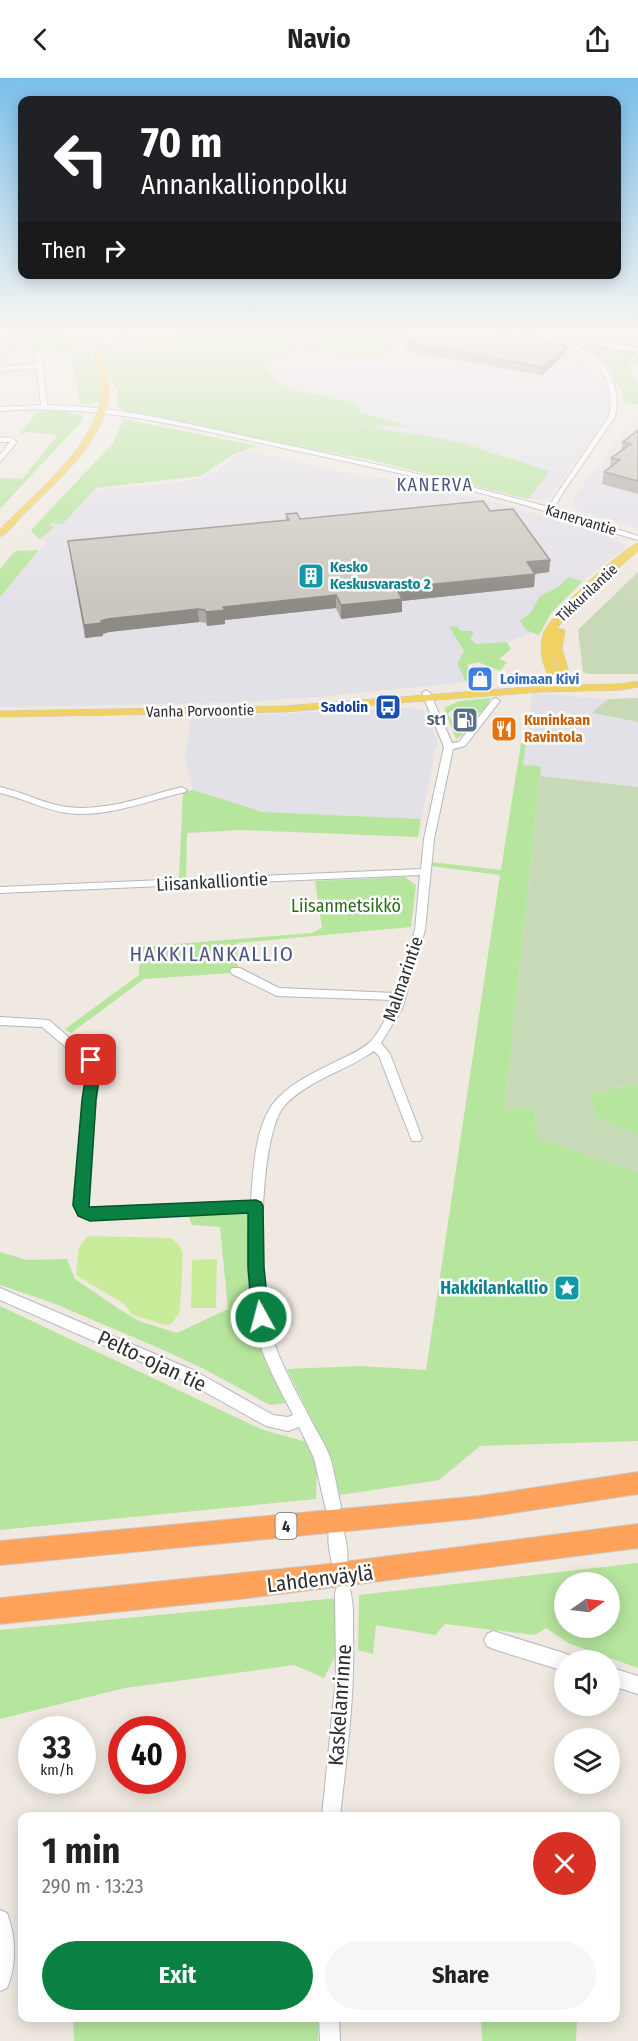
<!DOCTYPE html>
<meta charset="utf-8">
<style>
body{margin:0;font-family:"Fira Sans Condensed",sans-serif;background:#f6f6f6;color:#222;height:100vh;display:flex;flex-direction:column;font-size:22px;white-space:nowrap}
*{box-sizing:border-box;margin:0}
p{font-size:20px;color:#767676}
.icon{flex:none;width:33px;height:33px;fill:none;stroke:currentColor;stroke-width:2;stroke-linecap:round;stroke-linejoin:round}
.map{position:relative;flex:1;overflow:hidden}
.drawer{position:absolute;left:18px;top:1734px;width:602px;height:210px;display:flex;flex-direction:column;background:#fff;border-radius:12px;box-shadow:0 3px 15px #0003}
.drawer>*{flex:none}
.banner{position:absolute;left:18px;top:18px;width:603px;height:183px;border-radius:12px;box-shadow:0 3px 15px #0003;background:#202124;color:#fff;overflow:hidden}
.needle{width:39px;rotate:76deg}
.controls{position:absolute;left:554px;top:1494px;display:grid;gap:12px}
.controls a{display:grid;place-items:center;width:66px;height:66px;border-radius:50%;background:#fff;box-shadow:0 3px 15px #0003;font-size:30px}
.speed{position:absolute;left:18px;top:1638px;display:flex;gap:12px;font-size:30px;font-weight:700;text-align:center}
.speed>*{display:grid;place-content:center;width:78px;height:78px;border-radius:50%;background:#fff;box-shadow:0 3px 15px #0003;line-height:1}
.speed small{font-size:15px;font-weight:400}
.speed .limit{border:9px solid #d22;background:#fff;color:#111}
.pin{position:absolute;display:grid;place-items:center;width:51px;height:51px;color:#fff;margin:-26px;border-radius:12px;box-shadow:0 3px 9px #0006}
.me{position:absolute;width:66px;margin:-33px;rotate:353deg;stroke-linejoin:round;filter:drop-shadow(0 0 4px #0008)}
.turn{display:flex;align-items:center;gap:21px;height:126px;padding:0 24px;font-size:27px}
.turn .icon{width:78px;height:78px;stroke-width:2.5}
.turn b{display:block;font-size:42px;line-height:51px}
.then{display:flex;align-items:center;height:57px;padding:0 24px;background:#0003;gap:12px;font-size:22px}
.round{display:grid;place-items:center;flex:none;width:63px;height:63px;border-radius:32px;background:#f6f6f6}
.summary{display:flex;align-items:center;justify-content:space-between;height:102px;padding:0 24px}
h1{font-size:36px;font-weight:700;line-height:45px}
.cta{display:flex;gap:12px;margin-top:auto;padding:12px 24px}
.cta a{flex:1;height:69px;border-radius:36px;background:#0b8043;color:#fff;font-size:24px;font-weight:700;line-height:69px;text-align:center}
.cta a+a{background:#f6f6f6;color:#222}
header{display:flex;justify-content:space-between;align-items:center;height:78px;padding:0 24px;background:#fff;font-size:27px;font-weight:700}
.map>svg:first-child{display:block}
.industrial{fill:#e3e1e8}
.green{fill:#b6e59e;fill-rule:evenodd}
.cemetery{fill:#c8d9b8}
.pitch{fill:#c9ec9a}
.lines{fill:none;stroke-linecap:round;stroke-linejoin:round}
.stream{stroke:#75cff0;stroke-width:1.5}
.minor-casing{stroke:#b4b7c1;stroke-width:2}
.major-casing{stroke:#c9c9c9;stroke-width:1}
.highway-casing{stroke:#c9c9c9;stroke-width:2}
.minor{fill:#fff;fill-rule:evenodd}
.major{fill:#f2d163;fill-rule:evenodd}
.highway{fill:#ffa35c;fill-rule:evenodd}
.rail-casing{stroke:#a3a6b8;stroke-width:3}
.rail{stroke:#fff;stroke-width:1.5;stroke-dasharray:4.5;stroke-linecap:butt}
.wall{fill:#afaba4}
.shaded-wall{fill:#8e8b86}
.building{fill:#cbc7bf;stroke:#8e8b86;stroke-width:1.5}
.route{fill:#0b8043;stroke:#07532c;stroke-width:1.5}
.labels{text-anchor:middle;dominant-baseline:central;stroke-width:5;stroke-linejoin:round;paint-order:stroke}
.far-street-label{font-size:15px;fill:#2e2e2e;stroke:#fff}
.far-culture-label{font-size:15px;font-weight:bold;fill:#0d838f;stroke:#fff;text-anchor:start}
.far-shop-label{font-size:15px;font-weight:bold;fill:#366cbe;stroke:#fff;text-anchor:start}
.far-transit-label{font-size:15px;font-weight:bold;fill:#164399;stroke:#fff;text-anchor:end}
.far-service-label{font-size:15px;font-weight:bold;fill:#4e5e75;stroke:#fff;text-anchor:end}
.far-food-label{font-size:15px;font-weight:bold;fill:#c56008;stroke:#fff;text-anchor:start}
.shield{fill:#fff;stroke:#6d6d6d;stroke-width:1.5}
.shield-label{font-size:16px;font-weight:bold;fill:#2e2e2e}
.far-quarter-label{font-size:18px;letter-spacing:1.5px;fill:#4d5680;stroke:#fff}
.street-label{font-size:18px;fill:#2e2e2e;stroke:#fff}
.park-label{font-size:18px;fill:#2c6e1b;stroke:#fff}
.culture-label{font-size:18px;font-weight:bold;fill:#0d838f;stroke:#fff;text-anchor:end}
.quarter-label{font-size:21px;letter-spacing:1.5px;fill:#4d5680;stroke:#fff}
.near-street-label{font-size:21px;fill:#2e2e2e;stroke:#fff}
</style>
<header><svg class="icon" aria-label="back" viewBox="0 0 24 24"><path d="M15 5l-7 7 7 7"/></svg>Navio<svg class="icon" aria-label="share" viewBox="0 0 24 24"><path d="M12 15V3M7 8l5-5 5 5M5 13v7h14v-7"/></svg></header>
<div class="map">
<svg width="638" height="1963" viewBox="0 0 638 1963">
<rect width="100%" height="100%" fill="#efe9e1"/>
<g class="industrial">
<path d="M 416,251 L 445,251 L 574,272 L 576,280 L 595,294 L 611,318 L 609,335 L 549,421 L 528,421 L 542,404 L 517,382 L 463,365 L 423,357 L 374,351 L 377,347 L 411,350 L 360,334 L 358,325 L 289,311 L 276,303 L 264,288 L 295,269 L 374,282 Z"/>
<path d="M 586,251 L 638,251 L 638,269 L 577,259 Z"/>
<path d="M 638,333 L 638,450 L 576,432 L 573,421 Z"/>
<path d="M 251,373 L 362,398 L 388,401 L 490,423 L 579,448 L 629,468 L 601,488 L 564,519 L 542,541 L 536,554 L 507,564 L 476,566 L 461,553 L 449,549 L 464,573 L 457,585 L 466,604 L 317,619 L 226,625 L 0,629 L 0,519 L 47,464 L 39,462 L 51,451 L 49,448 L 52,445 L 62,447 L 95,412 L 182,404 L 202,399 L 219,391 L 236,377 Z"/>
<path d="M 532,615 L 608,621 L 593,636 L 638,644 L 638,709 L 540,698 L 541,688 L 523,687 Z"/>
<path d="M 407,630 L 423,632 L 436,659 L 437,668 L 432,676 L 434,681 L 421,741 L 263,734 L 193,712 L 185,679 L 191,639 Z"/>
</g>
<g class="green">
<path d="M 108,251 L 416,251 L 374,282 L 295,269 L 264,288 L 276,303 L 289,311 L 358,325 L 360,334 L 413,350 L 378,347 L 375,351 L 423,357 L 463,365 L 548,393 L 548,396 L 528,421 L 367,381 L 258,362 L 123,332 L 117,327 L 118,312 C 108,300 103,284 105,268 L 115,266 L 118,263 L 175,260 L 172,252 L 163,252 L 163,255 C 153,250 139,252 128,255 L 127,258 L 118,259 L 116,253 L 111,258 Z"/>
<path d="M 66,255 L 68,261 L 87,260 L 91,280 L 98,285 L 101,323 L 88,327 L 80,326 L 70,272 L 35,275 L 34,269 L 15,270 L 0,286 L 0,279 L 12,264 L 0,263 L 0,258 Z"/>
<path d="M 589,268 L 638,277 L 638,284 L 628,286 L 638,308 L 638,326 L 626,326 L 614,298 L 602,278 L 596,278 L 587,270 Z"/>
<path d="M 42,329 L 72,333 L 69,336 L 78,337 L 81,335 L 83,342 L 0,431 L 0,400 L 22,401 L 58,357 L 28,354 L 18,358 Z"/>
<path d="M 124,341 L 257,368 L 234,376 L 201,398 L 96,410 L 62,447 L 52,445 L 50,448 L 55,448 L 39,462 L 31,452 L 113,365 Z"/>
<path d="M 39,472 L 0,519 L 0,491 L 15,473 Z"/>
<path d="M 569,499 L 582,504 L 551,535 L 539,557 L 526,552 L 520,543 L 531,534 L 540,518 L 558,509 Z"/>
<path d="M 457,548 L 461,553 L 471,553 L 474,556 L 470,560 L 476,566 L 507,564 L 511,571 L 499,581 L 507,584 L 500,593 L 478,584 L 467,587 L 472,598 L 466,604 L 457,585 L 464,573 L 449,549 Z"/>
<path d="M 490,620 L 486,633 L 477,636 L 470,631 L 450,633 L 448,636 L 457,653 L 464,656 L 456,661 L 444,630 L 459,623 Z"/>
<path d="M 521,665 L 526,666 L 523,687 L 541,688 L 505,1030 L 534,1029 L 538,1060 L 638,1094 L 638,1363 L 480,1368 L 439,1402 L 340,1417 L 322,1362 L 287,1291 L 360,1288 L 426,1292 L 500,797 L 431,788 L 431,784 L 501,792 Z"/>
<path d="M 193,712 L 263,734 L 421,741 L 418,759 L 240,752 L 187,755 L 186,800 L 179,800 L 183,714 Z"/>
<path d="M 405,799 L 416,807 L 411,849 L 237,865 L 238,888 L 231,895 L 144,901 L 71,955 L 65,951 L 139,897 L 140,869 L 312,855 L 322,850 L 315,803 Z"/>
<path d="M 638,1006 L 638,1057 L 597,1041 L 590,1016 Z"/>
<path d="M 247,1132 L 252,1231 L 287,1325 L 270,1327 L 204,1291 L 161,1271 L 53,1225 L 0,1207 L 0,1174 L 27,1182 L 67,1181 L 75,1201 L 119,1231 L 139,1243 L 177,1255 L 228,1231 L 220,1149 L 192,1147 L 187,1135 Z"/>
<path d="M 0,1228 L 263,1352 L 307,1364 L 317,1388 L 316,1421 L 0,1452 Z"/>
<path d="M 638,1485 L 638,1590 L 568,1565 L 546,1550 L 535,1557 L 445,1546 L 435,1557 L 376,1547 L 373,1576 L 358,1572 L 359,1517 ZM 564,1504 L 609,1504 L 609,1550 L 564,1550 Z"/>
<path d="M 338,1520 L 339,1571 L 324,1600 L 294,1587 L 125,1610 L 0,1641 L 0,1552 Z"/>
<path d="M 73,1940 L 318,1940 L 318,1963 L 74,1963 Z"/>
<path d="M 481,1940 L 577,1940 L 576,1963 L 482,1963 Z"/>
</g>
<g class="cemetery">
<path d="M 638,494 L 638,596 L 589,596 L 583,594 L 578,552 Z"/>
<path d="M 638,620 L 638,644 L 592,635 L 608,621 Z"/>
<path d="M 540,698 L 638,709 L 638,1006 L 590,1016 L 597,1041 L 638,1057 L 638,1094 L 538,1060 L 534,1029 L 505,1030 Z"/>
</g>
<g class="pitch">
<path d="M 88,1158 L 171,1160 L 179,1167 L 183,1176 L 180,1234 L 171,1246 L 165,1247 L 133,1237 L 124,1226 L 76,1197 L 79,1169 Z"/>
<path d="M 217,1181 L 216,1230 L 191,1230 L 192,1182 Z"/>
</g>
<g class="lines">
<path class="stream" d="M 364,353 L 366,351"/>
<g class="minor-casing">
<g id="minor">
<path d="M 582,261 L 638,270 L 638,274 L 583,265 L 579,269 C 606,277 624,314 614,340 L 562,416 L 554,430 L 638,458 L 638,462 C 591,449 546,432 499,420 C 419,398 337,382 256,364 C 168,345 90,326 0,333 L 0,329 L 41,327 L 37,290 L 0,293 L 0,289 L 36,286 L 35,275 L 38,273 L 41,275 L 47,327 C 121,328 192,347 263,362 C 359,382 454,403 548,429 L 608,340 C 616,317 604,281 579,273 C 570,269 557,270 548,266 L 551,264 L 573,267 Z"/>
<path d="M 10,359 L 17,364 L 0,384 L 0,377 L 10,364 L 0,364 L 0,360 Z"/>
<path d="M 426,612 L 430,615 L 452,665 L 459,664 L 493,621 L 496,620 L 500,623 L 465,668 L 453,671 L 434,761 L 425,852 L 402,931 L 381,965 L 390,976 L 422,1060 L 420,1063 L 412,1063 L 379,978 L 374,973 C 346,993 310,1001 285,1027 C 257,1058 258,1216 271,1256 C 281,1287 298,1317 313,1346 C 319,1357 326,1368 330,1379 C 335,1395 337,1412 341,1428 L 339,1433 L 333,1436 L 327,1433 L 325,1428 L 314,1380 L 299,1349 L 288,1353 L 266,1348 L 185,1303 L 0,1222 L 0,1210 L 195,1293 L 273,1337 L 288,1339 L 293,1337 C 280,1311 263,1282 256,1253 C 246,1215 247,1172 250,1134 L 90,1142 L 79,1138 L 73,1127 L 87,987 L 42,949 L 0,947 L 0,939 L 49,942 L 99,986 L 87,1127 L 89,1130 L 251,1123 C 253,1093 255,1044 277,1021 C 294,1003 317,993 339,982 C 350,977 363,971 371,963 C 380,953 389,935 393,922 L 277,918 L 232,896 L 230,893 L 232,890 L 240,890 L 279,910 L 395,915 L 415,852 L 420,797 L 0,815 L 0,809 L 421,791 L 424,761 L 444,669 L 422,615 Z"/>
<path d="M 0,709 C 23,714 44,726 67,729 C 106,734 145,718 182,709 L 187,712 L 185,714 C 147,723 107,740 67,735 C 44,732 23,720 0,715 Z"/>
<path d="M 336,1446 L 342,1448 C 346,1459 350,1480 346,1491 L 340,1493 L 334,1491 C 330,1480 326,1459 330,1448 Z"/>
<path d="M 343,1507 L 349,1509 C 354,1523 353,1540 353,1555 C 355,1616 347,1677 340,1738 L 322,1738 L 336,1599 L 335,1515 L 337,1509 Z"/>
<path d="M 493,1553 L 564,1575 L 570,1578 L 572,1582 L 564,1582 L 564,1593 L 493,1571 L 487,1568 L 484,1562 L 487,1556 Z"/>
<path d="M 609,1589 L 638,1598 L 638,1616 L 609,1607 Z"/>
<path d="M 0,1832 L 7,1835 C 16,1858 17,1887 7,1910 L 0,1913 Z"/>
<path d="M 319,1940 L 339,1940 L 340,1963 L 320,1963 Z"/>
</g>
</g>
<g class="major-casing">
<g id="major">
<path d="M 93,261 L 100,263 C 105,283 112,306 107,327 C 97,371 54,406 23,437 C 16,444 9,455 0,459 L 0,451 C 32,418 95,368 100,320 C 102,299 92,279 93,261 Z"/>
<path d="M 638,465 L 638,473 L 579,525 L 557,550 L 565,552 L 562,571 L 572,604 L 568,607 L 621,606 L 637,603 L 638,609 L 621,612 L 540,614 L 284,634 L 0,639 L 0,633 L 284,628 L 554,607 C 544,593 537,572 544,554 C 553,535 618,473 638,465 ZM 552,572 L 561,602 L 554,584 Z"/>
</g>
</g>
<g class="highway-casing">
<g id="highway">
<path d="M 638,1394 L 638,1416 L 480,1440 L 0,1487 L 0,1463 L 480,1418 Z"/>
<path d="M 638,1446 L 638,1470 L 240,1521 L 0,1546 L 0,1520 L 320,1487 Z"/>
</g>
</g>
<use href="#minor" class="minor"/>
<use href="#major" class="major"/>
<use href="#highway" class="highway"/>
<g class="rail-casing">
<path id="rail" d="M 492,251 L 638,276"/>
</g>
<use href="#rail" class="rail"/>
</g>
<g class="wall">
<path d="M 406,264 L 567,268 L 565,276 L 542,297 L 406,273 Z"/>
<path d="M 638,352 L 638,416 L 602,406 L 604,394 L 610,389 L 611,380 L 621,373 L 623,364 Z"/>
<path d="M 490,433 L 550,482 L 549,494 L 535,496 L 534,509 L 402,523 L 402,534 L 341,541 L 336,530 L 225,542 L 225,546 L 207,548 L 206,545 L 199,544 L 109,554 L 103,556 L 103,558 L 85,560 L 68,463 L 286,442 L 286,436 L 300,441 Z"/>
</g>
<g class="shaded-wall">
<path d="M 567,268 L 565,276 L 542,297 L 543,289 Z"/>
<path d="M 550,482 L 549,494 L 525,497 L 527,484 Z"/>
<path d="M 535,496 L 534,509 L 402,523 L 402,534 L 341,541 L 341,527 L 396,510 Z"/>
<path d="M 336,517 L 336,530 L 225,542 L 225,546 L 207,548 L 206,534 L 223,529 Z"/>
<path d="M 198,531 L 199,544 L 109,554 L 103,556 L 103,558 L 85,560 L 84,547 L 107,541 Z"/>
</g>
<g class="building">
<path d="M 424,251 L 471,251 L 567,268 L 543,289 L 406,264 Z"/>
<path d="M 638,352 L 638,403 L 604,394 L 620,382 L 611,380 L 631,366 L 623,364 Z"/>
<path d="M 483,423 L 490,433 L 513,431 L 550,482 L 527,484 L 535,496 L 396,510 L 402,521 L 341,527 L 336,517 L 223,529 L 225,532 L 206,534 L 205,532 L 198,531 L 107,541 L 101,543 L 102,545 L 84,547 L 68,463 L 289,442 L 286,436 L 297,435 L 300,441 Z"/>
</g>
<linearGradient id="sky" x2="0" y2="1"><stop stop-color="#7abfeb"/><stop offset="0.48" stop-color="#f8f5f2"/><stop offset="1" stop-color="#f8f5f2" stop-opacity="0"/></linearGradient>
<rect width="638" height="526" fill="url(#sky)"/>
<path class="route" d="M 91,977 L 96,979 L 101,989 L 96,1022 L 89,1129 L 256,1122 L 261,1124 L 263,1128 L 264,1189 L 269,1239 L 266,1244 L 261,1246 L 255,1244 L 252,1239 L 248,1189 L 248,1135 L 90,1143 L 78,1138 L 73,1127 L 82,1022 L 87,989 L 85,982 Z"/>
<defs>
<g id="building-square" transform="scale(1.35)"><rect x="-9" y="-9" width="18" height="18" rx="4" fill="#0f9aa8" stroke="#fff"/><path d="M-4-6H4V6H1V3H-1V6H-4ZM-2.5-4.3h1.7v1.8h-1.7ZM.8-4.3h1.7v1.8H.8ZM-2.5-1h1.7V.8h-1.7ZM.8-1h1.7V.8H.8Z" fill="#fff"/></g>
<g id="shop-square" transform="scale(1.35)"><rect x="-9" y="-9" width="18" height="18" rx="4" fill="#3f7fe0" stroke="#fff"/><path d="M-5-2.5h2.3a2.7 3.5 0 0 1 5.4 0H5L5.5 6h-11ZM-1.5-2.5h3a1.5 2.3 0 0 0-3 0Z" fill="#fff"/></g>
<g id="bus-square" transform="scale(1.35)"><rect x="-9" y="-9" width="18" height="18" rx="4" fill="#1a4fb4" stroke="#fff"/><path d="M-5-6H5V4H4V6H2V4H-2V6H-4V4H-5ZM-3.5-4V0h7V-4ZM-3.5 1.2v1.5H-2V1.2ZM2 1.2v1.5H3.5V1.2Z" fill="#fff"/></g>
<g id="fuel-square" transform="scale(1.35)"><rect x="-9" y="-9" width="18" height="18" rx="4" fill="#5c6f8a" stroke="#fff"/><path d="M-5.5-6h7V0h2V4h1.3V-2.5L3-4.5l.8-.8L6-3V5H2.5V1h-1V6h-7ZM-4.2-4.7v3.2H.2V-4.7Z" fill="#fff"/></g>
<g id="restaurant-square" transform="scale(1.35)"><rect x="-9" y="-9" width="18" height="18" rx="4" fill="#e8710a" stroke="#fff"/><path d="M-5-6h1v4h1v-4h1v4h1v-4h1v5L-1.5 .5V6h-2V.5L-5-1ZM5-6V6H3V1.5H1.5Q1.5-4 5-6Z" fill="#fff"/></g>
<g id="sight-square" transform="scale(1.35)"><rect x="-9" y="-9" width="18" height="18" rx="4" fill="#0f9aa8" stroke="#fff"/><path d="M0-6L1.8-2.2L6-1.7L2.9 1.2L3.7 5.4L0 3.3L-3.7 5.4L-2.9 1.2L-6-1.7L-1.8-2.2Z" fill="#fff"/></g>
</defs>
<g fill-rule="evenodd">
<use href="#building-square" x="311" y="498"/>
<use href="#shop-square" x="480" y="601"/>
<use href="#bus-square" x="388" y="629"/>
<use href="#fuel-square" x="465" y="642"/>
<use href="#restaurant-square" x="504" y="651"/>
<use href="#sight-square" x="567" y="1210"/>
</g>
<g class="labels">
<g class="far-street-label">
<text transform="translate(581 442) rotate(17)">Kanervantie</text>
<text transform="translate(587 515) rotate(-43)">Tikkurilantie</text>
<text transform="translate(200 633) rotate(-1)">Vanha Porvoontie</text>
</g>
<g class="far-culture-label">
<text x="330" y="489">Kesko<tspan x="330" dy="17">Keskusvarasto 2</tspan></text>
</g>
<g class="far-shop-label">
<text x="500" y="601">Loimaan Kivi</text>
</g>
<g class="far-transit-label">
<text x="368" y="629">Sadolin</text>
</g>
<g class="far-service-label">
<text x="446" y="642">St1</text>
</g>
<g class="far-food-label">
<text x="524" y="642">Kuninkaan<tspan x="524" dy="17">Ravintola</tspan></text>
</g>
<rect class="shield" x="275.5" y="1435" width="21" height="26" rx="4.5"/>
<g class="shield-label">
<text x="286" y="1448">4</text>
</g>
<g class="far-quarter-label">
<text x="435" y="407">KANERVA</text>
</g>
<g class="street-label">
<text transform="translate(212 804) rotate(-3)">Liisankalliontie</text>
<text transform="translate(403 901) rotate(-71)">Malmarintie</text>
</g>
<g class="park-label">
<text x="346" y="828">Liisanmetsikkö</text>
</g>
<g class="culture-label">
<text x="548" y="1210">Hakkilankallio</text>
</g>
<g class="quarter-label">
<text x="212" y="876">HAKKILANKALLIO</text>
</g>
<g class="near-street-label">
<text transform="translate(152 1283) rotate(25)">Pelto-ojan tie</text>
<text transform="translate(320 1501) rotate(-7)">Lahdenväylä</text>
<text transform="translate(340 1627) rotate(-86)">Kaskelanrinne</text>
</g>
</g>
</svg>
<div class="controls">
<a><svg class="needle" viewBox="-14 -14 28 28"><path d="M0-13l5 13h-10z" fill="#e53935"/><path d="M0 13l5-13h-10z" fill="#767676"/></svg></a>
<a><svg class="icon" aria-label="sound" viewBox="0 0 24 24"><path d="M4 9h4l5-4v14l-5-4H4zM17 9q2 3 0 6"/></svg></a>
<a><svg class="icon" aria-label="layers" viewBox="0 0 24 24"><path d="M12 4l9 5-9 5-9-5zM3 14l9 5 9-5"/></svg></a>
</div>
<div class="speed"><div>33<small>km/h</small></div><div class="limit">40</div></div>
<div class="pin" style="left:91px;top:982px;background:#d93025"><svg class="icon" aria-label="arrive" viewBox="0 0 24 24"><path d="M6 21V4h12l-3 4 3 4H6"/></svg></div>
<svg class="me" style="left:261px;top:1239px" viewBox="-20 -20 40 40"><circle r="17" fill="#0b8043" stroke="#fff" stroke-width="3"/><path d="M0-11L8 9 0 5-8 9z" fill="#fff"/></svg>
<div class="banner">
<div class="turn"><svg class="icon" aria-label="left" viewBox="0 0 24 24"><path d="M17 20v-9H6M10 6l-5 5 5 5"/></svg><div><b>70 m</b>Annankallionpolku</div></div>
<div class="then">Then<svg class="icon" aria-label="right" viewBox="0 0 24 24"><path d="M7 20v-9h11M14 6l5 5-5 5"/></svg></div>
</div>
<section class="drawer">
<div class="summary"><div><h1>1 min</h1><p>290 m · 13:23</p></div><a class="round" style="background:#d93025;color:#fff"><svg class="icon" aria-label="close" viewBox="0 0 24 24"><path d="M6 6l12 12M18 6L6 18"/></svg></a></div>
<div class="cta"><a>Exit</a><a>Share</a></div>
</section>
</div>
